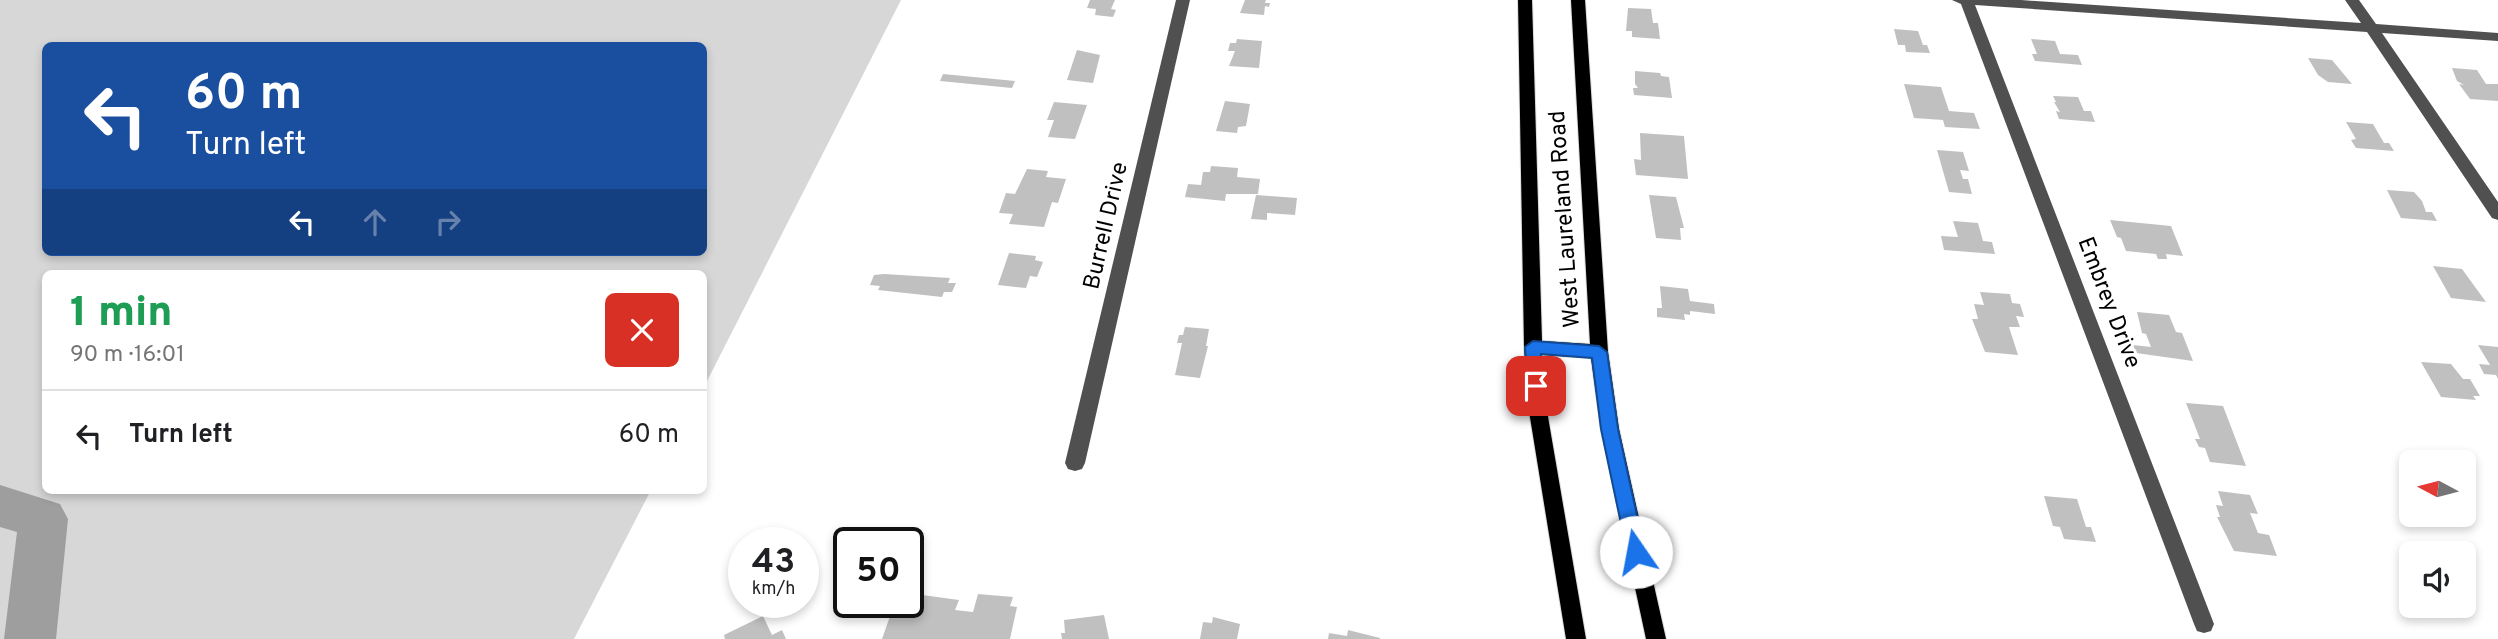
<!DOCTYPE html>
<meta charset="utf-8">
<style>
body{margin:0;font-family:Overpass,sans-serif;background:#f2f2f2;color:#202124;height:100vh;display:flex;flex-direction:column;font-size:26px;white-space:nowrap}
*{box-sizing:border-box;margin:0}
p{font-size:23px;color:#757577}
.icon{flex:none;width:38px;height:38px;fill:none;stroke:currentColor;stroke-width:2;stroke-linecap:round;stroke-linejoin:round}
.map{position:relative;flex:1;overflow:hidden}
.drawer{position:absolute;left:42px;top:270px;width:665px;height:224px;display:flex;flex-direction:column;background:#fff;border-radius:10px;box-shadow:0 4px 10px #0003}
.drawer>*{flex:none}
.guide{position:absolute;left:42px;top:42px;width:665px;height:214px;border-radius:10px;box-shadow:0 4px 10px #0003;background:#1a4fa0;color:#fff;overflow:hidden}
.needle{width:46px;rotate:277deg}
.tools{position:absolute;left:2399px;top:450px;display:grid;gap:14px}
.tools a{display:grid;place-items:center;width:77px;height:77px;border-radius:10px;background:#fff;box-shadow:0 4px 10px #0003;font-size:35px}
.speed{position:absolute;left:728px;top:527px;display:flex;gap:14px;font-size:35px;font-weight:700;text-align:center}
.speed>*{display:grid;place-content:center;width:91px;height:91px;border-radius:50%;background:#fff;box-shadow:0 4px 10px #0003;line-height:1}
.speed small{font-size:18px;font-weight:400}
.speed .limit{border:4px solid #111;border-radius:10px;background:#fff;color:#111}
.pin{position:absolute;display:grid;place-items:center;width:60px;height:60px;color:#fff;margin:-30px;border-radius:14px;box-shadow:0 4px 10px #0006}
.me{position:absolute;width:77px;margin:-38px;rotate:348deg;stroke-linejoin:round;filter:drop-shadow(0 0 5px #0008)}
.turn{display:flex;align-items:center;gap:24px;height:147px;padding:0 28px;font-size:32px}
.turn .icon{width:91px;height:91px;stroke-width:2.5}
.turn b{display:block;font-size:49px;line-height:60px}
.lanes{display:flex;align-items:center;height:66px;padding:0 28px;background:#0003;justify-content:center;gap:35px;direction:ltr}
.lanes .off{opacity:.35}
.round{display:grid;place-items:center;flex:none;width:74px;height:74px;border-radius:10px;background:#f2f2f2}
.summary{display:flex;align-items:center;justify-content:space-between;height:119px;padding:0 28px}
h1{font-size:42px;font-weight:800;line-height:52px;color:#1e9e55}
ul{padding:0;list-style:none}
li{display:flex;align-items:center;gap:21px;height:91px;padding:0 28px;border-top:2px solid #e0e0e0}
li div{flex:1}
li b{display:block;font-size:26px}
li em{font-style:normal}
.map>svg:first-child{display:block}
.green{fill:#d7d7d7;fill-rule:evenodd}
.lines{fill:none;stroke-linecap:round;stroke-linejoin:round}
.river{fill:#9e9e9e;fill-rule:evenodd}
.building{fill:#c0c0c0}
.major-casing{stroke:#dbdbdb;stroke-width:2}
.minor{fill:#505050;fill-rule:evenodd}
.major{fill:#000;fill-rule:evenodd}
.route{fill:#1a73e8;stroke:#114b97;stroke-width:2}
.labels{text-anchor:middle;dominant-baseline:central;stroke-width:6;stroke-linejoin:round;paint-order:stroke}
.street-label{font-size:23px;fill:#000;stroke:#fff}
</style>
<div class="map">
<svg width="2498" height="639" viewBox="0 0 2498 639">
<rect width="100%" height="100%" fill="#fff"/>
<path class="green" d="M 0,0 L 901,0 L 704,387 L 704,273 L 46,273 L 46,490 L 651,490 L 574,639 L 0,639 ZM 46,46 L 704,46 L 704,252 L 46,252 Z"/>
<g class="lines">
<path class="river" d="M 0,485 L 60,504 L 68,519 L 56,639 L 4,639 L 17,532 L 0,527 Z"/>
</g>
<g class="building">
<path d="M 1090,0 L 1115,0 L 1111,9 L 1116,10 L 1113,17 L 1095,15 L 1096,9 L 1087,8 Z"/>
<path d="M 1245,0 L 1266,0 L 1265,3 L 1270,3 L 1269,7 L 1265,6 L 1264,15 L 1240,13 Z"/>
<path d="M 1628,8 L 1651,9 L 1653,23 L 1658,23 L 1660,39 L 1632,37 L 1632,31 L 1626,31 Z"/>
<path d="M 1894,29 L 1918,31 L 1923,45 L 1927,45 L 1930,53 L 1906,52 L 1905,45 L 1898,45 Z"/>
<path d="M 1237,39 L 1262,41 L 1259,68 L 1229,66 L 1235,51 L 1228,51 L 1230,43 L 1236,43 Z"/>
<path d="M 2031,39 L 2055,41 L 2060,54 L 2078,55 L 2082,65 L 2035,61 L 2032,54 L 2037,54 Z"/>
<path d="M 1077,50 L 1100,55 L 1093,83 L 1067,80 Z"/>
<path d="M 2308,58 L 2332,60 L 2352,84 L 2328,82 L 2318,75 Z"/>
<path d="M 2452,68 L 2477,70 L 2486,84 L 2498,84 L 2498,101 L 2470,99 L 2459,84 L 2464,85 L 2457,81 Z"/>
<path d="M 1635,71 L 1660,73 L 1661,76 L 1669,77 L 1672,98 L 1634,95 L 1633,88 L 1638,88 L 1635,84 Z"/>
<path d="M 943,74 L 1015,81 L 1012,88 L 940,81 Z"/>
<path d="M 1904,84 L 1941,87 L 1949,111 L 1974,113 L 1980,129 L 1945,127 L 1943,120 L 1914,118 Z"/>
<path d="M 2053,96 L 2078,97 L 2084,111 L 2091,111 L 2095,122 L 2059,119 L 2056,111 L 2060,112 L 2054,102 L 2056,102 Z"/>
<path d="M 1225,101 L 1250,104 L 1246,126 L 1238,127 L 1237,133 L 1216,131 Z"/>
<path d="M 1054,102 L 1087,105 L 1075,139 L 1048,137 L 1054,120 L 1047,120 Z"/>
<path d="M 2346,122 L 2373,124 L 2384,143 L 2389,143 L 2394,151 L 2356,148 L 2351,140 L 2356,139 Z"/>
<path d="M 1640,133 L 1684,136 L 1688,179 L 1636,175 L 1634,159 L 1641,160 Z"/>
<path d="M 1937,150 L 1963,152 L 1969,171 L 1960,170 L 1963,179 L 1968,179 L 1972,194 L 1949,192 Z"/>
<path d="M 1211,166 L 1238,168 L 1237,177 L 1260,179 L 1258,194 L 1226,194 L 1225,201 L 1185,197 L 1188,184 L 1201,185 L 1203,172 L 1210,172 Z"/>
<path d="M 1027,169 L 1048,171 L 1046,177 L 1066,179 L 1058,203 L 1052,202 L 1044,227 L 1009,224 L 1013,214 L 999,213 L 1006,193 L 1015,194 Z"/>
<path d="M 2387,190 L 2414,192 L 2422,201 L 2426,212 L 2432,212 L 2437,221 L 2401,218 Z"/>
<path d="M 1256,195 L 1297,198 L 1295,215 L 1267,213 L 1267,220 L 1251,219 Z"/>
<path d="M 1649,195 L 1676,197 L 1684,228 L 1680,228 L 1681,240 L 1656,238 Z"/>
<path d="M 2110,220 L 2171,226 L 2183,256 L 2166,254 L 2167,259 L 2158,259 L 2156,254 L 2126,251 L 2121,238 L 2117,237 Z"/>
<path d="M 1953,221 L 1978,223 L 1983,241 L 1992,242 L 1995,254 L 1944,250 L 1941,236 L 1958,237 Z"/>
<path d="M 1009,253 L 1036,256 L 1035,260 L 1043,262 L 1037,277 L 1030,276 L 1026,288 L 998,285 Z"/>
<path d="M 2433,266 L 2462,269 L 2486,302 L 2451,298 Z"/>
<path d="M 884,274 L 950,278 L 948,283 L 956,283 L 952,292 L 944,292 L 942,297 L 878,290 L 880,286 L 870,285 L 874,275 Z"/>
<path d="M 1660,286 L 1688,289 L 1690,301 L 1714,304 L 1715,314 L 1690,311 L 1690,315 L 1684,314 L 1685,320 L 1657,317 L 1657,308 L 1662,308 Z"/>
<path d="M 1980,292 L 2010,294 L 2012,303 L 2020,304 L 2024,317 L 2016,316 L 2020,327 L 2009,327 L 2018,355 L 1985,352 L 1972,319 L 1978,319 L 1974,304 L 1984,305 Z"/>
<path d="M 2137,312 L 2169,315 L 2176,332 L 2182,333 L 2193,361 L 2136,353 L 2133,345 L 2151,347 L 2146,334 L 2142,333 Z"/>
<path d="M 1185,327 L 1209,329 L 1206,346 L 1208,346 L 1200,378 L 1175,375 L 1182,343 L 1177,343 L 1179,335 L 1183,335 Z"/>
<path d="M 2478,345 L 2498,347 L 2498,379 L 2496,375 L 2484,374 L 2479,364 L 2490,365 Z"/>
<path d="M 2421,362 L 2451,364 L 2463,379 L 2470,379 L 2480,396 L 2473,396 L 2476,400 L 2441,397 Z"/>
<path d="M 2186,403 L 2223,406 L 2246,466 L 2210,462 L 2205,448 L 2199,447 L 2195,439 L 2200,439 Z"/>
<path d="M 2218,491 L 2250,495 L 2258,514 L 2250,513 L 2258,533 L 2269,535 L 2277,556 L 2234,551 L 2217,517 L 2220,517 L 2216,505 L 2223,506 Z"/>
<path d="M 2044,496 L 2077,499 L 2086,527 L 2091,527 L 2096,542 L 2064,539 L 2060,527 L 2053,526 Z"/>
<path d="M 908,593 L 959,600 L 955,610 L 973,612 L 978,594 L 1013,597 L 1010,606 L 1017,607 L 1010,639 L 882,639 L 895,602 L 908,602 Z"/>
<path d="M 1104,615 L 1109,639 L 1062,639 L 1061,633 L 1065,633 L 1064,620 Z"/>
<path d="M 763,616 L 772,635 L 782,630 L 786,639 L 725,639 L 724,635 Z"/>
<path d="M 1213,617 L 1240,624 L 1237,639 L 1200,639 L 1203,622 L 1212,623 Z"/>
<path d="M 1348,630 L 1380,638 L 1380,639 L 1328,639 L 1329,633 L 1347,636 Z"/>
</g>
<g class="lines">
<g class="major-casing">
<path id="major" d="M 1518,0 L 1532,0 L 1542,341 L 1590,344 L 1571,0 L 1585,0 L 1608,352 L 1619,429 L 1666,639 L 1646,639 L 1601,429 L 1591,358 L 1542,355 L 1546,405 L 1586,639 L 1566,639 L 1528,405 L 1524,347 Z"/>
</g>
<g class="minor">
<path d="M 1176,0 L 1190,0 L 1085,463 L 1082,469 L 1075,471 L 1068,469 L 1065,463 Z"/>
<path d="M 1952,0 L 2021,0 L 2361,23 L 2345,0 L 2359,0 L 2376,24 L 2498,33 L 2498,41 L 2382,33 L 2498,202 L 2498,220 L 2492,218 L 2367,32 L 1975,5 L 2214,624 L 2211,631 L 2204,633 L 2197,631 L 2194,624 L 1961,4 Z"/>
</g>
<use href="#major" class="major"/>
</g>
<path class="route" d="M 1533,341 L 1599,346 L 1607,352 L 1618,429 L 1645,552 L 1642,557 L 1636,559 L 1629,557 L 1627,552 L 1601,429 L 1592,358 L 1541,354 L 1544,386 L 1542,390 L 1530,390 L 1528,386 L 1525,347 Z"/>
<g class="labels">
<g class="street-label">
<text transform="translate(1566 219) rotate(-94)">West Laureland Road</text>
<text transform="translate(1107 226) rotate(-77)">Burrell Drive</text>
<text transform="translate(2108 303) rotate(69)">Embrey Drive</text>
</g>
</g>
</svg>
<div class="tools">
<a><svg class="needle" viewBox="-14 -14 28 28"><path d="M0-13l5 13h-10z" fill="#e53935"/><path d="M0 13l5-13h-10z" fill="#757577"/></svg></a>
<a><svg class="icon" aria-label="sound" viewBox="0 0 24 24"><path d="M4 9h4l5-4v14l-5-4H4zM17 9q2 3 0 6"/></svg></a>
</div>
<div class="speed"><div>43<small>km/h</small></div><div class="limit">50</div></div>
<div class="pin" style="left:1536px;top:386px;background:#d93025"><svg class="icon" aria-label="arrive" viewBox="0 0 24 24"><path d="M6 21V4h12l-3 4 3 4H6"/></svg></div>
<svg class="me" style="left:1636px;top:552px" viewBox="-20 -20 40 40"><circle r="19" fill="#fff"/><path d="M0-13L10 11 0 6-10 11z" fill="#1a73e8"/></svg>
<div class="guide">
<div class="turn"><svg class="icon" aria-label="left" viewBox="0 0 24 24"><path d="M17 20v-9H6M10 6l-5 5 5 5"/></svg><div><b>60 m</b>Turn left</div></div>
<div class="lanes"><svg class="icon" aria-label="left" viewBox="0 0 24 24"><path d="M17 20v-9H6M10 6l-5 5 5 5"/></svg><svg class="icon off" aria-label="ahead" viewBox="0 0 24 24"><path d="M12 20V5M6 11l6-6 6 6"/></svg><svg class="icon off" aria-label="right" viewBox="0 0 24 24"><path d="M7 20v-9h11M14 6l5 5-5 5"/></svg></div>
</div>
<section class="drawer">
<div class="summary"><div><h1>1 min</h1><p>90 m · 16:01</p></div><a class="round" style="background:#d93025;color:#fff"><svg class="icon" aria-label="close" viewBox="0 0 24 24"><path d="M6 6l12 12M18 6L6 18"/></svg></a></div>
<ul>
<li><svg class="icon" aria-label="left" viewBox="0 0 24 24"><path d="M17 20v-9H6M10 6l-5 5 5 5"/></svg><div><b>Turn left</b></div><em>60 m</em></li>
</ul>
</section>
</div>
